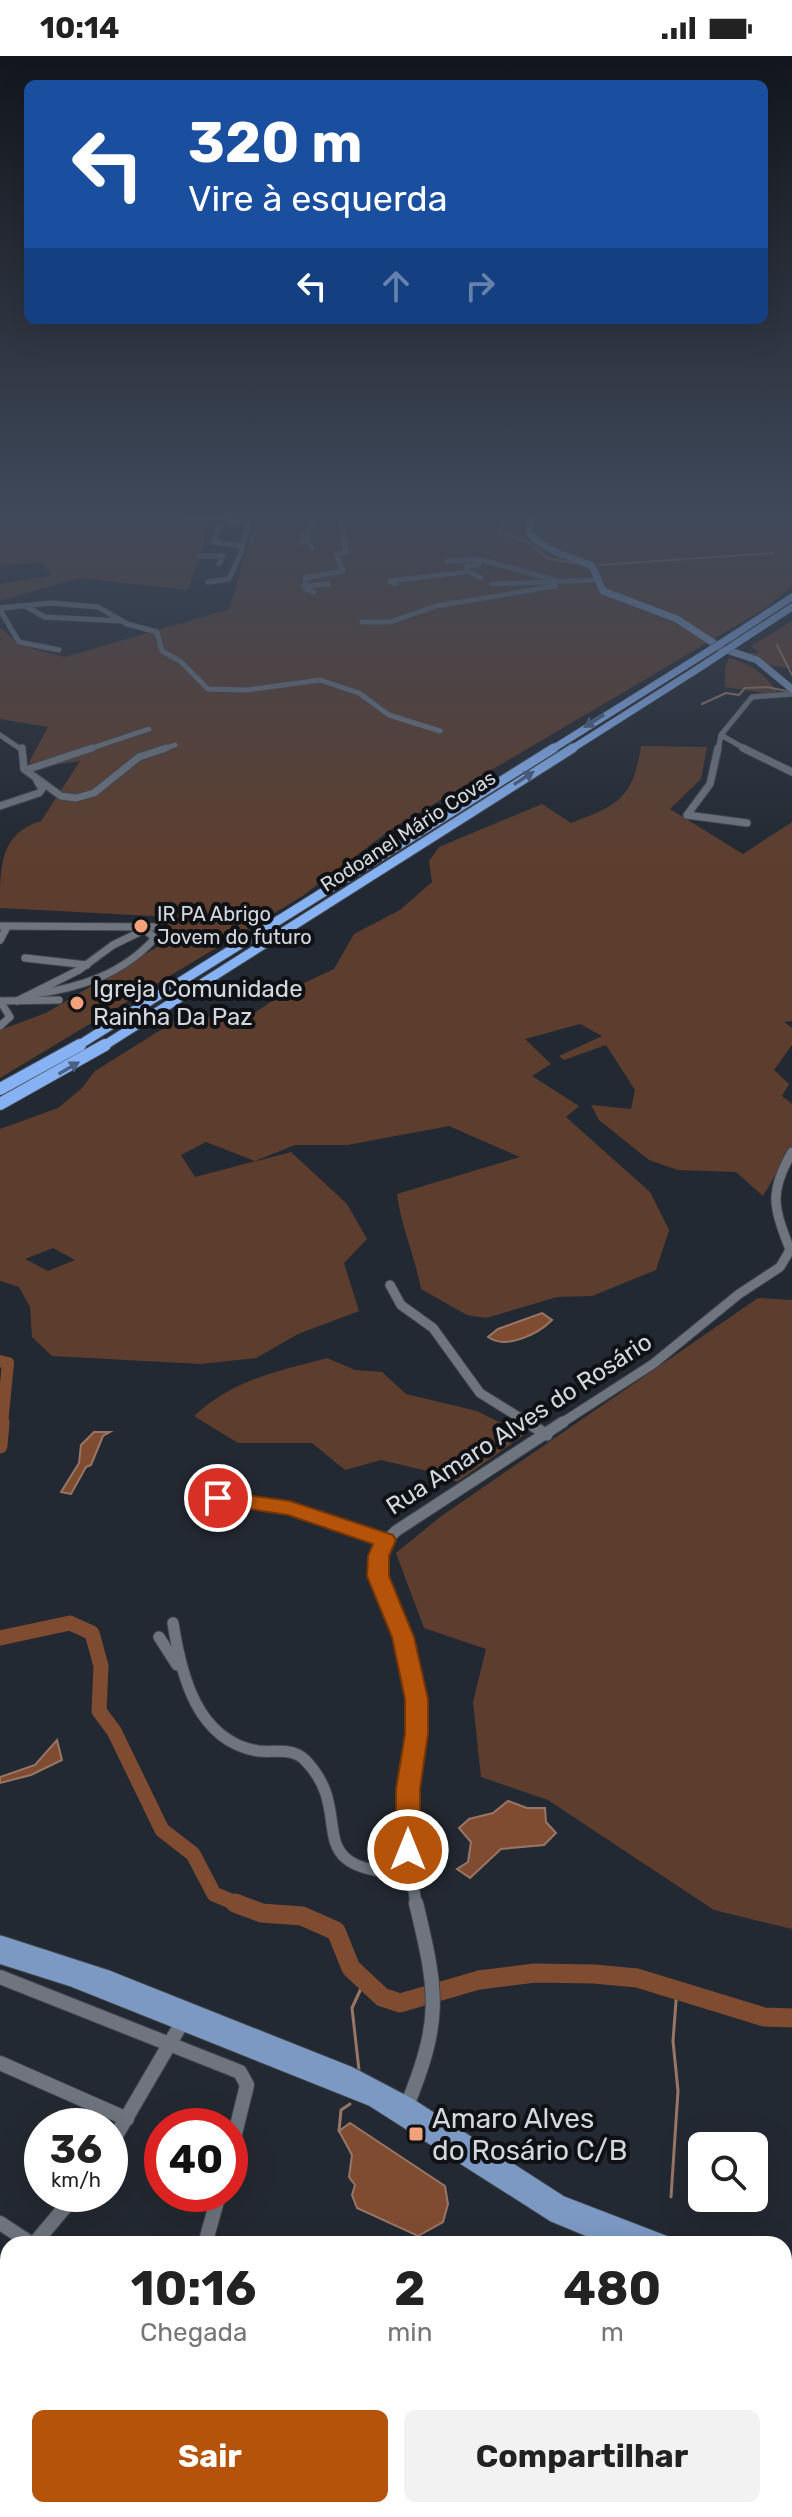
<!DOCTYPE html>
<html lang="pt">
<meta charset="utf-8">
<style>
body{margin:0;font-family:Rubik,sans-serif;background:#f2f2f2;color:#222;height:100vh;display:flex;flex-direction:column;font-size:30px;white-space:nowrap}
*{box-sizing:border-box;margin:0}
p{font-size:26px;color:#767676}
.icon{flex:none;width:44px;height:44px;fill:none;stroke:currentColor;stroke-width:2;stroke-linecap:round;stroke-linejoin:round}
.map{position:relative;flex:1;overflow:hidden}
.panel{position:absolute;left:0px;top:2180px;width:792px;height:282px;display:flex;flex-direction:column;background:#fff;border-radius:24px 24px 0 0;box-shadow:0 8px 32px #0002}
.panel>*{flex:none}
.banner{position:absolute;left:24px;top:24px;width:744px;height:244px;border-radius:12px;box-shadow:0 8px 32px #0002;background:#1a4fa0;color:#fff;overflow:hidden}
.buttons{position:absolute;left:688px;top:2076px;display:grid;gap:16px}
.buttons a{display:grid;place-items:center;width:80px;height:80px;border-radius:12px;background:#fff;box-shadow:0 8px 32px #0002;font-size:40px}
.speed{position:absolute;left:24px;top:2052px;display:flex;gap:16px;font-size:40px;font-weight:700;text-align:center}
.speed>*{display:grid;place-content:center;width:104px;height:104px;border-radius:50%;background:#fff;box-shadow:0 8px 32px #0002;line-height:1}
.speed small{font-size:20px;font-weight:400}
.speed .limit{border:12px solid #d22;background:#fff;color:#111}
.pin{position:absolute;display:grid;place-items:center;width:68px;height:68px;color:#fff;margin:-34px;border:4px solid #fff;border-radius:50%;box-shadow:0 2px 8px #0007}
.me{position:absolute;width:88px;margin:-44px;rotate:0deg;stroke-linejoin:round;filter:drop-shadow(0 0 6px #0008)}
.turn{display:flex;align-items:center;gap:28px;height:168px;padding:0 32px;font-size:36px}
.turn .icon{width:104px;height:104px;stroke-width:2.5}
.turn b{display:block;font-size:56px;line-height:68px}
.lanes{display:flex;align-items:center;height:76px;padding:0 32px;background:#0003;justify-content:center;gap:40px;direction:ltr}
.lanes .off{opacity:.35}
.eta{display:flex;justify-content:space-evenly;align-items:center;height:136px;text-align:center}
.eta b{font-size:48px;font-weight:700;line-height:56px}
.cta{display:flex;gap:16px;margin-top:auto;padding:16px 32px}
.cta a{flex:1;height:92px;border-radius:12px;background:#b45309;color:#fff;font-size:32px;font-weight:700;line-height:92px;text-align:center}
.cta a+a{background:#f2f2f2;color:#222}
.status{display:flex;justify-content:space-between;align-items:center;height:56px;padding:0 40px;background:#fff;direction:ltr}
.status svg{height:22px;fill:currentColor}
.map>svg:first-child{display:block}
.green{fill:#5d3e2e;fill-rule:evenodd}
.water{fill:#7f4c32;stroke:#987666;stroke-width:2}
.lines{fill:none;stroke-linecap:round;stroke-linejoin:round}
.stream-far1{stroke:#987666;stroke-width:2}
.stream{stroke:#987666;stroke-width:3}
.river-far2{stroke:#7f4c32;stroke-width:12}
.river-far1{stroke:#7f4c32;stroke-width:15}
.river{stroke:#7f4c32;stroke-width:19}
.minor-far4-casing{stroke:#40454c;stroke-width:6}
.minor-far3-casing{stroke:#40454c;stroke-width:9}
.minor-far2-casing{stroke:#40454c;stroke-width:11}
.minor-far1-casing{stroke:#40454c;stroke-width:13}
.minor-casing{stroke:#40454c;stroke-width:16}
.major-far1-casing{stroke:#40454c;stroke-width:8}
.major-casing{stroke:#40454c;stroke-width:19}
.highway-far2-casing{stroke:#40454c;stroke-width:8}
.highway-far1-casing{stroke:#40454c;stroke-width:11}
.highway-casing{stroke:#40454c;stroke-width:14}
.minor-far4{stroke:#6e757f;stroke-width:5}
.minor-far3{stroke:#6e757f;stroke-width:7}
.minor-far2{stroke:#6e757f;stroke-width:9}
.minor-far1{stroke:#6e757f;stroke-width:11}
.minor{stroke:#6e757f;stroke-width:14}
.major-far1{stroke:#7c99c4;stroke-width:7}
.major{stroke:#7c99c4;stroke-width:17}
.highway-far2{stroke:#86b1f2;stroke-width:7}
.highway-far1{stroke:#86b1f2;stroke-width:9}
.highway{stroke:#86b1f2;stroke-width:12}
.highway-bridge-casing{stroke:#40454c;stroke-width:8;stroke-linecap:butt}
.highway-bridge{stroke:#86b1f2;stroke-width:7}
.oneway{fill:#4a6184}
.route{fill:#b45309;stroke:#753606;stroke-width:2}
.poi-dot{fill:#f1a27b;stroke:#0f1115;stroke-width:3}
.labels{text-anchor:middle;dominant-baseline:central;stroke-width:8;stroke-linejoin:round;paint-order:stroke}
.far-street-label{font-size:20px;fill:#d4d8de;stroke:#0f1115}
.far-poi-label{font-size:20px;fill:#d4d8de;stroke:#0f1115;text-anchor:start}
.poi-label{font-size:24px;fill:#d4d8de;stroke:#0f1115;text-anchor:start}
.street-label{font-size:24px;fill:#d4d8de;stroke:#0f1115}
.near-poi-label{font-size:28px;fill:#d4d8de;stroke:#0f1115;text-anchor:start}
</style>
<div class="status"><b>10:14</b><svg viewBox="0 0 49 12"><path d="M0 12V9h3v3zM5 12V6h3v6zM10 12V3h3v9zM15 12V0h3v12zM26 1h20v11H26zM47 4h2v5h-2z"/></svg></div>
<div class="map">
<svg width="792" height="2461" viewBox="0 0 792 2461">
<rect width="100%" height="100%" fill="#232932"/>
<g class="green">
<path d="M 180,460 L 205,464 L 204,488 L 188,534 L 79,522 L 0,545 L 0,528 L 53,519 L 39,506 L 0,511 L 0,462 Z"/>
<path d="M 256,460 L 792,460 L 792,530 L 766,552 L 393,772 L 301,841 L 0,1022 L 0,974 L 46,957 L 179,878 L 153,860 L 0,852 C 0,810 0,777 41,765 L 80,705 L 33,712 L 29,706 L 48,671 L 0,663 L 0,571 L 19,589 L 65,601 L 229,553 Z"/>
<path d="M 792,565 L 792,613 L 770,609 L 743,597 L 760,597 L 751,590 Z"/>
<path d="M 729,602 C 751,607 767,620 779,639 L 725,631 L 725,613 Z"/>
<path d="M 641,690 L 707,691 L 701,723 L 670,753 L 743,798 L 792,766 L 792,965 L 784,966 L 792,972 L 792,989 L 774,1014 L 789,1028 L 782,1040 L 792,1048 L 792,1091 L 763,1140 L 736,1116 L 678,1114 L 649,1104 L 599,1064 L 591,1049 L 631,1053 L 635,1034 L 606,989 L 564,1004 L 559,1000 L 602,980 L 580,968 L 525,983 L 551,1008 L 532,1020 L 579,1050 L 566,1061 L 650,1136 L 669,1174 L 656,1214 L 592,1240 L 557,1241 L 486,1262 L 467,1259 L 421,1233 C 415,1200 401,1171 397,1138 L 520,1101 L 449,1070 L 347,1089 L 295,1089 L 255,1105 L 206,1086 L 181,1099 L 195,1121 L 291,1096 L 347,1148 L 367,1183 L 344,1207 L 359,1255 L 298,1278 L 256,1302 L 201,1308 L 52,1300 L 32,1281 L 30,1251 L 19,1231 L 0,1225 L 0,1073 L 58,1052 L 82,1032 L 95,1015 L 183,960 L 247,962 L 287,935 L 334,913 L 354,878 L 400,854 L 432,826 L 429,805 L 439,791 L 542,748 L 571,767 C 618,749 633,743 641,690 ZM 53,1192 L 75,1204 L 48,1215 L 25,1203 Z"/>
<path d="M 758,1242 L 792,1244 L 792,1873 L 714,1854 L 548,1744 L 481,1721 L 473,1646 L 486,1593 L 424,1572 L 396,1497 L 440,1461 Z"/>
<path d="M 327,1302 L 355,1314 L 382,1316 L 406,1338 L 477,1355 L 524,1379 L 457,1426 L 440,1418 L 381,1404 L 345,1414 L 312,1387 L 238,1387 L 194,1360 C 234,1323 276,1316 327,1302 Z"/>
<path d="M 784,2312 L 792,2313 L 792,2461 L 750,2461 L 745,2454 L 784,2454 Z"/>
</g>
<g class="water">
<path d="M 542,1257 L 552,1264 C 538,1278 506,1294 488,1281 L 498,1273 Z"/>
<path d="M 94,1376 L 110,1376 L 103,1380 L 91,1409 L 86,1411 L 71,1438 L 61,1436 L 79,1407 L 81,1389 Z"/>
<path d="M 57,1684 L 62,1704 L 31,1719 L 0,1727 L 0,1721 L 35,1709 Z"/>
<path d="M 508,1745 L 527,1752 L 545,1752 L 546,1766 L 556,1777 L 544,1789 L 501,1793 L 470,1822 L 457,1813 L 468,1806 L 471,1786 L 459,1772 L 469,1763 L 493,1757 Z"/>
<path d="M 350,2067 L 445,2130 L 448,2148 L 443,2166 L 418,2180 L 357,2152 L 352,2139 L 355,2129 L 349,2121 L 352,2099 L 339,2075 Z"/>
</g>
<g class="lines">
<g class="stream-far1">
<path d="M 507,460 L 499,475 L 531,488 L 547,502 L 579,508"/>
<path d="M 600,509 L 773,497"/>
<path d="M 777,589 L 792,619"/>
<path d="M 702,648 L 726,637 L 739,639 L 745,632 L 767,631 L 791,636"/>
</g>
<g class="stream">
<path d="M 359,2014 L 352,1952 L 364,1926"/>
<path d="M 339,2075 L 341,2054 L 350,2048"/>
<path d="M 671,2141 L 678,2035 L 673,1985 L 677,1932"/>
</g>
<path class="river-far2" d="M 0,1305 L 8,1307 L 2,1368"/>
<g class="river-far1">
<path d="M 0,1390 L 2,1366"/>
<path d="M 0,1582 L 70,1567 L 92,1577 L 101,1610 L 99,1655 L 114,1675 L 162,1774 L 193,1798 L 214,1838 L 240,1849"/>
</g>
<path class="river" d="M 235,1847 L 262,1857 L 302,1860 L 336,1875 L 351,1912 L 382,1941 L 400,1947 L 479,1924 L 535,1917 L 594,1918 L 637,1922 L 764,1961 L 792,1962"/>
<g class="minor-far4-casing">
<g id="minor-far4">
<path d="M 301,464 L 302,460"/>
<path d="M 229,466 L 249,467"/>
<path d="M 221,469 L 213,486 L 243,490"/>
<path d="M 304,480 L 312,492"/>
<path d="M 303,487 L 315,460"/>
<path d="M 199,500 L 223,500 L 219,508"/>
<path d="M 468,515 L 481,522"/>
<path d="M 208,526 L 229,523 L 241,497 L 250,460"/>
<path d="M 395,528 L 390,525 L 466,516 L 467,510 L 479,508"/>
<path d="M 493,528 L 598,524"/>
<path d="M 304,530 L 328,528"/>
<path d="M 314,536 L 306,533 L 305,522 L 343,515 L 336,498 L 346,496 L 340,460"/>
<path d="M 25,550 L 45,561 L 122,565"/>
<path d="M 0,552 L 51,547 L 98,551 L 127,568 L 157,576 L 162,595 L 180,605 L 208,633 L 246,634 L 320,624 L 359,637 L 389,659 L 440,675"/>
<path d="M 0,554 L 19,586 L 59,594"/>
<path d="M 362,566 L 390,566 L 436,550 L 556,530 L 554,524 L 479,503 L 447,505"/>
<path d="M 0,679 L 22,694"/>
<path d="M 86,694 L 149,673"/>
<path d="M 160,694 L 175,689"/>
<path d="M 718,694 L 721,679"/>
<path d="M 747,694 L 721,679 L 752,641 L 792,638"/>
</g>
</g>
<g class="minor-far3-casing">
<g id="minor-far3">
<path d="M 22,692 L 24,713 L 61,740 L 76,742 L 94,737 L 139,701 L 166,692"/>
<path d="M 718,692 L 710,728 L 687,759 L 747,767"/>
<path d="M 743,692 L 792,716"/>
<path d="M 26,714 L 92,692"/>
<path d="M 0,750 L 39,737 L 42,733 L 37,725"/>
<path d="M 0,870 L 160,871"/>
<path d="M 0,884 L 7,871"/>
<path d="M 25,902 L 87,909"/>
<path d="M 34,938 C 80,932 123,918 155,882 L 144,873"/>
<path d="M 0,945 L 59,944"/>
<path d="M 0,945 L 10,961 L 0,970"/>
<path d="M 17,945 L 79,914 L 113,889 L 146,873"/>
</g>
</g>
<g class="minor-far2-casing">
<g id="minor-far2">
<path d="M 390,1229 L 401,1249 L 433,1272 L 480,1337 L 530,1368"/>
<path d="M 560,1368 L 653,1308 L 739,1238 L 780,1211 L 790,1194 C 774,1151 768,1138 792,1096"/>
</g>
</g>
<g class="minor-far1-casing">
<g id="minor-far1">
<path d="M 527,1366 L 547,1379"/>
<path d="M 218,1442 L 290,1452 L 385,1484"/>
<path d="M 173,1567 C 181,1619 197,1685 258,1695 C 274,1697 292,1691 305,1704 C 360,1760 292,1814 410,1818"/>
<path d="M 159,1581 L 177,1609"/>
<path d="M 416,1849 L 408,1789 L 408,1733 L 417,1678 L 416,1643 L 401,1576 L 378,1517 L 382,1489 L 396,1475 L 563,1366"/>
</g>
</g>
<g class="minor-casing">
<g id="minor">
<path d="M 0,1921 L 240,2016 L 247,2029 L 230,2098"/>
<path d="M 0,2007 L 127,2063"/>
<path d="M 406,2052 C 442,1964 438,1938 416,1847"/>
<path d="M 110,2090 L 183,1965"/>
<path d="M 0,2167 L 32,2188"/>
<path d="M 34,2188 L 76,2138"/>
<path d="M 205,2188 L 219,2138"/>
<path d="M 0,2228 L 8,2219"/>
<path d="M 0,2429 L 8,2421"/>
<path d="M 667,2461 L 669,2454"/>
</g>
</g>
<g class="major-far1-casing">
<g id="major-far1">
<path d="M 186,460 L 228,460"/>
<path d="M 530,460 L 529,477 C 546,496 569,500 592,510 L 603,535 L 677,563 L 721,592 L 757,604 L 792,633"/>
</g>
</g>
<g class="major-casing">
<g id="major">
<path d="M 0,1888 L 105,1922 L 349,2019 L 408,2050 L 560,2148 L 664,2188"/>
<path d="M 0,1899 L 75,1923 L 373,2042 L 555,2158 L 627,2188"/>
<path d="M 784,2225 L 792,2227"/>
<path d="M 784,2237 L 792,2239"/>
</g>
</g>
<g class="highway-far2-casing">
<g id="highway-far2">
<path d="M 734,579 L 792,541"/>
<path d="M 746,581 L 792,551"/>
<path d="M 551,694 L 685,610"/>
<path d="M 570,694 L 696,614"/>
</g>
</g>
<g class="highway-far1-casing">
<g id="highway-far1">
<path d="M 76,991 L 554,692"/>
<path d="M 102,991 L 573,692"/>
</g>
</g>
<g class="highway-casing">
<g id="highway">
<path d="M 0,1033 L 80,989"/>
<path d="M 0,1048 L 105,989"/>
</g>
</g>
<use href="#minor-far4" class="minor-far4"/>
<use href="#minor-far3" class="minor-far3"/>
<use href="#minor-far2" class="minor-far2"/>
<use href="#minor-far1" class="minor-far1"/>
<use href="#minor" class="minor"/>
<use href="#major-far1" class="major-far1"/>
<use href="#major" class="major"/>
<use href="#highway-far2" class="highway-far2"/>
<use href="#highway-far1" class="highway-far1"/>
<use href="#highway" class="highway"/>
<g class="highway-bridge-casing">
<g id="highway-bridge">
<path d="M 685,610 L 734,579"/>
<path d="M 696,614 L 746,581"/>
</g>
</g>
<use href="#highway-bridge" class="highway-bridge"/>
</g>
<defs><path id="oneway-solid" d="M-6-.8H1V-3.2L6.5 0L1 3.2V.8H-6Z" transform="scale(2)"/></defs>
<g class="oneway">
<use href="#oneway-solid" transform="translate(594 665) rotate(148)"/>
<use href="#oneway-solid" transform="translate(524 722) rotate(-33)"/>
<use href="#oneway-solid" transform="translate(69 1012) rotate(-30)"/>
</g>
<linearGradient id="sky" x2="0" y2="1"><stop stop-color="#13171c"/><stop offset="0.57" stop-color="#3f495a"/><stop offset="1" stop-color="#3f495a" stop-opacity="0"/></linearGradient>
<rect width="792" height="805" fill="url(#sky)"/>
<path class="route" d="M 218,1435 L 290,1445 L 393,1479 L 396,1484 L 389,1500 L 389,1520 L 414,1581 L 428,1643 L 428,1678 L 420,1733 L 420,1794 L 417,1802 L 408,1805 L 400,1802 L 396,1794 L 396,1733 L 405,1678 L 405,1643 L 392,1581 L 367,1520 L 368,1500 L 373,1488 L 288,1459 L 211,1447 L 208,1442 Z"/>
<g class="poi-dot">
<circle cx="141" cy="870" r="8"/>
<circle cx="77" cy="947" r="8"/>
<rect x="408" y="2070" width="16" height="16" rx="4"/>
</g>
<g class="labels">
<g class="far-street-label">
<text transform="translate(408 775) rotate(-33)">Rodoanel Mário Covas</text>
</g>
<g class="far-poi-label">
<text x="157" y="858">IR PA Abrigo<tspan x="157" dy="23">Jovem do futuro</tspan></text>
</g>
<g class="poi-label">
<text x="93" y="933">Igreja Comunidade<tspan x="93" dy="28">Rainha Da Paz</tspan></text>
</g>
<g class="street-label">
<text transform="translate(519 1368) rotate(-33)">Rua Amaro Alves do Rosário</text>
</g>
<g class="near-poi-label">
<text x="432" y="2062">Amaro Alves<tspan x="432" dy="32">do Rosário C/B</tspan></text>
</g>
</g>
</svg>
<div class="buttons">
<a><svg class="icon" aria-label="search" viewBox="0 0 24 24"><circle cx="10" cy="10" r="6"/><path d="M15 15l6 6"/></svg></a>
</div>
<div class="speed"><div>36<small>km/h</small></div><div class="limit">40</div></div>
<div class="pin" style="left:218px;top:1442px;background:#d93025"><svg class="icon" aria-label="arrive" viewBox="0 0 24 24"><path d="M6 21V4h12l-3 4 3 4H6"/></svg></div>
<svg class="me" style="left:408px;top:1794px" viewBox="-20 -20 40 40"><circle r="17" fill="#b45309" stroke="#fff" stroke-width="3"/><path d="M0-11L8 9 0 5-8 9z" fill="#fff"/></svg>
<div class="banner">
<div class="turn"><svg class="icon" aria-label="left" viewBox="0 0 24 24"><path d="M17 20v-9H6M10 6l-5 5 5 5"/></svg><div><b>320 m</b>Vire à esquerda</div></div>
<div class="lanes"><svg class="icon" aria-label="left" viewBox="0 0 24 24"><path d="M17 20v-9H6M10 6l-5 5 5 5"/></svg><svg class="icon off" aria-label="ahead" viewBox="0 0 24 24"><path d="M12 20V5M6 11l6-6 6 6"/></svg><svg class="icon off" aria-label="right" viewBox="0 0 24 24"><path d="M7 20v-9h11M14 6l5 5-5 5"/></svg></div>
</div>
<section class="panel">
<div class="eta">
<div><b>10:16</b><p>Chegada</p></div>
<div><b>2</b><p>min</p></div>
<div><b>480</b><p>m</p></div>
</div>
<div class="cta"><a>Sair</a><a>Compartilhar</a></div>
</section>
</div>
